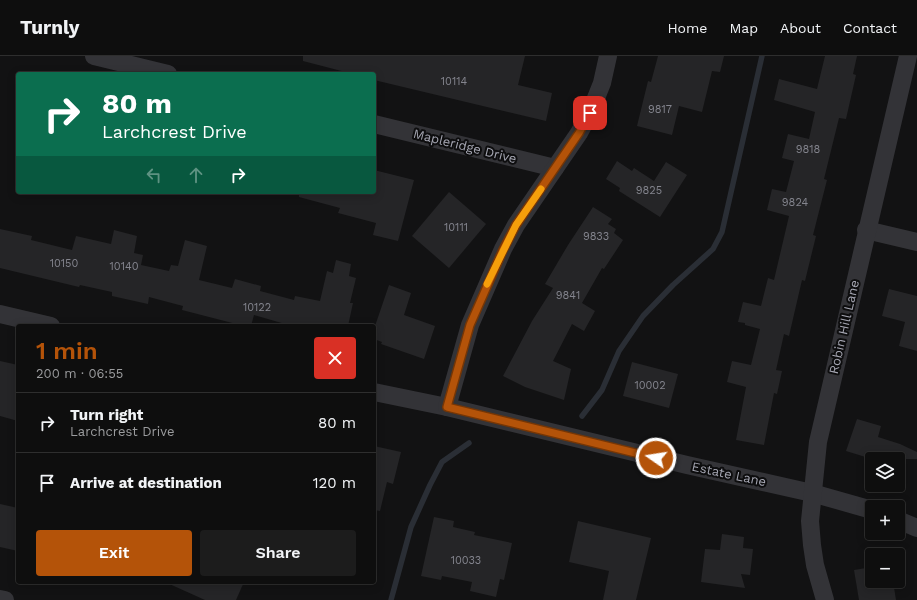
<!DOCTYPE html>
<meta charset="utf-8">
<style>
body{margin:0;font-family:"Work Sans",sans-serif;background:#1c1c1c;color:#f1f3f6;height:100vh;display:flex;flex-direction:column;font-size:15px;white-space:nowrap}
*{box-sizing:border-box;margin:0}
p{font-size:13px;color:#9b9c9e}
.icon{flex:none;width:22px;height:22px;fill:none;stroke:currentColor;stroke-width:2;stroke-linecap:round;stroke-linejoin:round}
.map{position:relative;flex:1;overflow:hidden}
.side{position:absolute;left:16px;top:268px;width:360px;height:260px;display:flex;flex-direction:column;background:#0e0e0e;border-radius:4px;box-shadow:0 2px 10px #0003,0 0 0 1px #2e2e2e}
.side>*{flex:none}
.guide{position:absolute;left:16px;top:16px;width:360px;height:122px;border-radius:4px;box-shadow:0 2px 10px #0003,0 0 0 1px #2e2e2e;background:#0b6e4f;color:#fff;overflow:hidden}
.fabs{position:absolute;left:865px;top:396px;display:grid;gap:8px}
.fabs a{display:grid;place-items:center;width:40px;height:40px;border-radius:4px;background:#0e0e0e;box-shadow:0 2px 10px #0003,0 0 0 1px #2e2e2e;font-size:20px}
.pin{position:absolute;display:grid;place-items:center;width:34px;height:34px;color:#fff;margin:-17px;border-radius:8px;box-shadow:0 2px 6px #0006}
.me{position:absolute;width:44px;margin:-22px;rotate:283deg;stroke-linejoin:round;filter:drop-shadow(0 0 3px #0008)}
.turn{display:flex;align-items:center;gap:14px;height:84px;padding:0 20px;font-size:18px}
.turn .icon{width:52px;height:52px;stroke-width:2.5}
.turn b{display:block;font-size:28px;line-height:34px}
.lanes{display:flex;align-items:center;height:38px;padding:0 20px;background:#0003;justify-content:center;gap:20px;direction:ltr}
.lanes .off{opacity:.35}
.round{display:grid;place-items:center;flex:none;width:42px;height:42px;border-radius:4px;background:#1c1c1c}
.overview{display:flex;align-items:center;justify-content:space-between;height:68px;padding:0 20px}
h1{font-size:24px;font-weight:600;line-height:30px;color:#b45309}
.primary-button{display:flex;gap:8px;margin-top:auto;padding:8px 20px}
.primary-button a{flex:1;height:46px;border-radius:4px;background:#b45309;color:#fff;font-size:16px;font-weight:600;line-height:46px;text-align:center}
.primary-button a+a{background:#1c1c1c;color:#f1f3f6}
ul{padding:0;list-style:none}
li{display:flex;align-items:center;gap:12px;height:60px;padding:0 20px;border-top:1px solid #2e2e2e}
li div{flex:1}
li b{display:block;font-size:15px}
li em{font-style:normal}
header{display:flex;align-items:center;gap:24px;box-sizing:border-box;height:56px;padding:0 20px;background:#0e0e0e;border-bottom:1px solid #2e2e2e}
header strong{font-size:19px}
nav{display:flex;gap:22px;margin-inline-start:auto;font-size:14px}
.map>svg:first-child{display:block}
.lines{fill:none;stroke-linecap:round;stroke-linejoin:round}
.stream{stroke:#2a2e35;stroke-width:5.5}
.building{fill:#252527}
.minor{stroke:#333337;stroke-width:18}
.route-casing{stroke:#753606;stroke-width:10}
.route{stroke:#b45309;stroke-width:7}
.slow{stroke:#f59e0b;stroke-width:7}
.labels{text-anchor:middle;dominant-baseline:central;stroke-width:4;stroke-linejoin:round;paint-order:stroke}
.number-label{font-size:11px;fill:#84858e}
.street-label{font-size:13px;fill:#a5a6b2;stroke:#0d0d0e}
</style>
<header>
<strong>Turnly</strong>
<nav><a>Home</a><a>Map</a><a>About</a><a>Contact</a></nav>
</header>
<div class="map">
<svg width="917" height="544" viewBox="0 0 917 544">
<rect width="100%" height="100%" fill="#121213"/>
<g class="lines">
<g class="stream">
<path d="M 582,360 L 602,334 L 619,295 L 643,260 L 673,229 L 713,193 L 722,176 L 762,0"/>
<path d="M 391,544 L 411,471 L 430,429 L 442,406 L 469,387"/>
</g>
</g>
<g class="building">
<path d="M 303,0 L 525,0 L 518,29 L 552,37 L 546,65 L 374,24 L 374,18 L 353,18 L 303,5 Z"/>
<path d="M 658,0 L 724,0 L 720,16 L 712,15 L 702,56 L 679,50 L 672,79 L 637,70 L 648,25 L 651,26 Z"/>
<path d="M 825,0 L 857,0 L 853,18 L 856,19 L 846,63 L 839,62 L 824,123 L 827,124 L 813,179 L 816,180 L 805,225 L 802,224 L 789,280 L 784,278 L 776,314 L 782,315 L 777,338 L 774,337 L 764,389 L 736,384 L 746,331 L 727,326 L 732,305 L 751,309 L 760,273 L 745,269 L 745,267 L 738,266 L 743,246 L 761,250 L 768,222 L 774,224 L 789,160 L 767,154 L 772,133 L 786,136 L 794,105 L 782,102 L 788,78 L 809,83 L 815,56 L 774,44 L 779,23 L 817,33 Z"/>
<path d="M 617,105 L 632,115 L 634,112 L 654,125 L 666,106 L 687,119 L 660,161 L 619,135 L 620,132 L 606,123 Z"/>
<path d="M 374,114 L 414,124 L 398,185 L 373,179 L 376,167 L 338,157 L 340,152 L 299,141 L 299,136 L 374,136 Z"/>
<path d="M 449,136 L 486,168 L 449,212 L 412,180 Z"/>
<path d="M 593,151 L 612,163 L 608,168 L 616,173 L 614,177 L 623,184 L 604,213 L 602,212 L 582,247 L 595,255 L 584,275 L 572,268 L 553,305 L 571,313 L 564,344 L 525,331 L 503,320 L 532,265 L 553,232 L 545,228 L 568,189 Z"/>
<path d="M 0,173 L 32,180 L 31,184 L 72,194 L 76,180 L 111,188 L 114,174 L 137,180 L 134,197 L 143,199 L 141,209 L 169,215 L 171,209 L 178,210 L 185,184 L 207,190 L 199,224 L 232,232 L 235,223 L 261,230 L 260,235 L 294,244 L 295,240 L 320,245 L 327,215 L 333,217 L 336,204 L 351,208 L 349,220 L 356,222 L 350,247 L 353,247 L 348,270 L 292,270 L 254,259 L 251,270 L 244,270 L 182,254 L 183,250 L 149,241 L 148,248 L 112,240 L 112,236 L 80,229 L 79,231 L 0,212 Z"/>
<path d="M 389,229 L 411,237 L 404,259 L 435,270 L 424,303 L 381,288 L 382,286 L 374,283 L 374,273 Z"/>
<path d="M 889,233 L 917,240 L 917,295 L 899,290 L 905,266 L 882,260 Z"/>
<path d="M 0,305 L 18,309 L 18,365 L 0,360 Z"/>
<path d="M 632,306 L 678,318 L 669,352 L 623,340 Z"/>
<path d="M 857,363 L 881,370 L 878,381 L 900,388 L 917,396 L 917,403 L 872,403 L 846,395 Z"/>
<path d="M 374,390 L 401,396 L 393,428 L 387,426 L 380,455 L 374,454 Z"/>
<path d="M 0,448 L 18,452 L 18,495 L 0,491 Z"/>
<path d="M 434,461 L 454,465 L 453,471 L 475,476 L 474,479 L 512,487 L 504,524 L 500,523 L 496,541 L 470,535 L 472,526 L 442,520 L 441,524 L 421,520 Z"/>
<path d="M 578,465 L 651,482 L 636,544 L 603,544 L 609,515 L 569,506 Z"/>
<path d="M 722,478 L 744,481 L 743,492 L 753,493 L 750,519 L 741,518 L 745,532 L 701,526 L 705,493 L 720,494 Z"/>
<path d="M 872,511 L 872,525 L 893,525 L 896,544 L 859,544 L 854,514 Z"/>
<path d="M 165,526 L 244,526 L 236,544 L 205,544 Z"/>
</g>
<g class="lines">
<g class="minor">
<path d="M 94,0 L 168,18"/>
<path d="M 374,68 L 555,112"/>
<path d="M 866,174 L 917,186"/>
<path d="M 0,258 L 51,270"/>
<path d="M 374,336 L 447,351 L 687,409 L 812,437 L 872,454"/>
<path d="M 447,351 L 470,269 L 503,193 L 516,169 L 579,77 L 590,57 L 602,27 L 608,0"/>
<path d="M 898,464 L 917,472"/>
<path d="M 0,543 L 5,544"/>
<path d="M 825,544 L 815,509 L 812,489 L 810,465 L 818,386 L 908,0"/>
</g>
</g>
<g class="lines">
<g class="route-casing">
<path id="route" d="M 590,57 L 579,77 L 516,169 L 503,194 L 470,269 L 447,351 L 656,402"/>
</g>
<use href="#route" class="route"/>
<path class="slow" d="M 487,228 L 516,169 L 541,133"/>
</g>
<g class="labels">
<g class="number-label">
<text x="454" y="25">10114</text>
<text x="660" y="53">9817</text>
<text x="808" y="93">9818</text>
<text x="649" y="134">9825</text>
<text x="795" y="146">9824</text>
<text x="456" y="171">10111</text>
<text x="596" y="180">9833</text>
<text x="64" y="207">10150</text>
<text x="124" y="210">10140</text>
<text x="568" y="239">9841</text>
<text x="257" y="251">10122</text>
<text x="650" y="329">10002</text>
<text x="466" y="504">10033</text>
</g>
<g class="street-label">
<text transform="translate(465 90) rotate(14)">Mapleridge Drive</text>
<text transform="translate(844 271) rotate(-77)">Robin Hill Lane</text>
<text transform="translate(729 418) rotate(12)">Estate Lane</text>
</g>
</g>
</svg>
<div class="fabs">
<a><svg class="icon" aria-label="layers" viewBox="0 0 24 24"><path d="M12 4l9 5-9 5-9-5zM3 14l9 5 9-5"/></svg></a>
<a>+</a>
<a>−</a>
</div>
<div class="pin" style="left:590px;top:57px;background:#d93025"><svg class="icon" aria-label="arrive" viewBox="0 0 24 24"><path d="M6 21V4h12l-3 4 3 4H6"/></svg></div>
<svg class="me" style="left:656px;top:402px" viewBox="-20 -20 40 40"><circle r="17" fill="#b45309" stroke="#fff" stroke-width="3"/><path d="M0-11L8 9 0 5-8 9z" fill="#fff"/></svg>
<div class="guide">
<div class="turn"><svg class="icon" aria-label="right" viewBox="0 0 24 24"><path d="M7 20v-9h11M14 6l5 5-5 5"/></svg><div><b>80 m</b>Larchcrest Drive</div></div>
<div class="lanes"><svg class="icon off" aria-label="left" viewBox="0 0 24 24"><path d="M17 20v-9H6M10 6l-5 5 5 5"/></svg><svg class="icon off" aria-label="ahead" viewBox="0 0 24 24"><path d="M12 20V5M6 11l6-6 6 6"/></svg><svg class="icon" aria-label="right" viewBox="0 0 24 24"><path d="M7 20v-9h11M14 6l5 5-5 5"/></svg></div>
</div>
<section class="side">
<div class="overview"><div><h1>1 min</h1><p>200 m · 06:55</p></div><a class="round" style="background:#d93025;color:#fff"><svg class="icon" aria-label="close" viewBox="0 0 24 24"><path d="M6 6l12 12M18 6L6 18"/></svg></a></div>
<ul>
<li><svg class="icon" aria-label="right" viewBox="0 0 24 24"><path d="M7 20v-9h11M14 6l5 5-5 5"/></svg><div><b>Turn right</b><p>Larchcrest Drive</p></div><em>80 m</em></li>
<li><svg class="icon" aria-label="arrive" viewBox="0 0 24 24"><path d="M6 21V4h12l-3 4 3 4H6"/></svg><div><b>Arrive at destination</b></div><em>120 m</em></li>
</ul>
<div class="primary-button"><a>Exit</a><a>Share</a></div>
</section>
</div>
